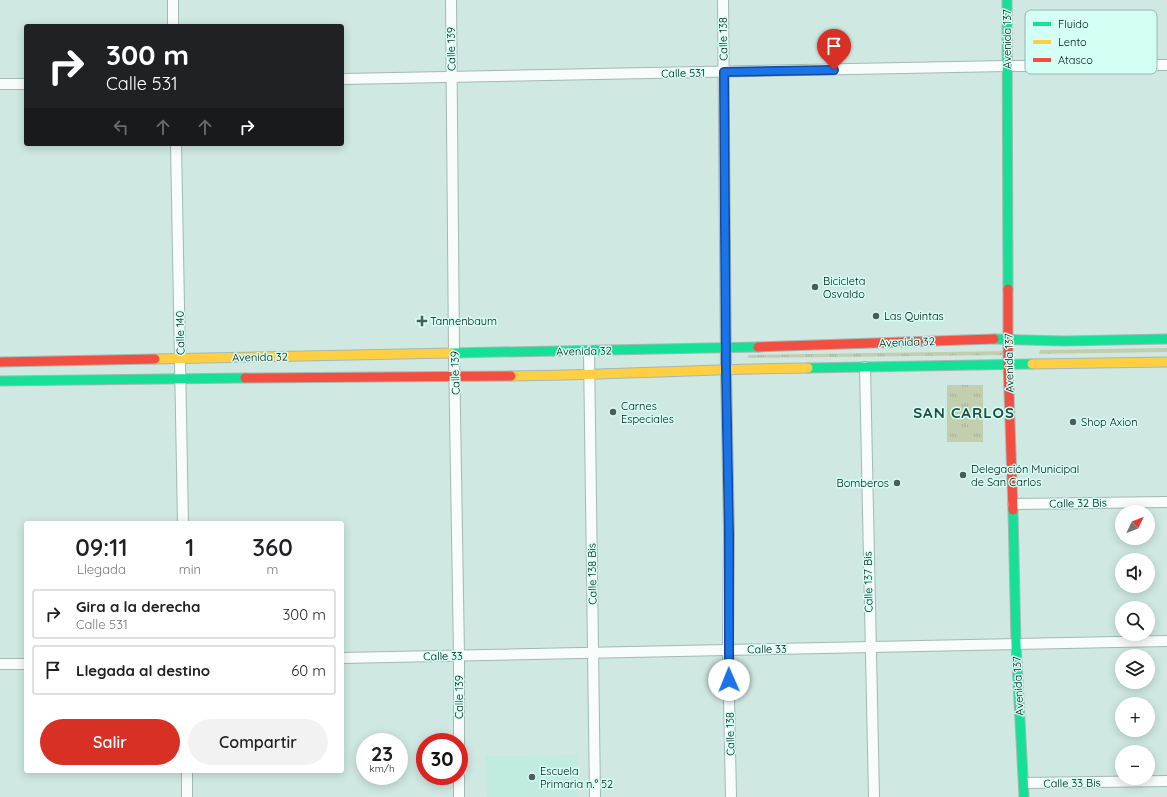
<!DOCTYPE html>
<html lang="es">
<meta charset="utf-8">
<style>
body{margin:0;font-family:Quicksand,sans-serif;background:#f2f2f2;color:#202124;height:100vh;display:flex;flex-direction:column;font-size:15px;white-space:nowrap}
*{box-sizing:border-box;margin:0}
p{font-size:13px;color:#757577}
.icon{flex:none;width:22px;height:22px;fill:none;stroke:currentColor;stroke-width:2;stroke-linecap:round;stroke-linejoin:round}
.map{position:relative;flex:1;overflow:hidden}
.drawer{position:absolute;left:24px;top:521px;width:320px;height:252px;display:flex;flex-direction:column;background:#fff;border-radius:4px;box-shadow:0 2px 10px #0003}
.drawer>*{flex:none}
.guide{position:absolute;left:24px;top:24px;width:320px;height:122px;border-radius:4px;box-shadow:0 2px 10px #0003;background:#202124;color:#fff;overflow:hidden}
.needle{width:26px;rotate:47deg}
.buttons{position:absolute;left:1115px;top:505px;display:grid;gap:8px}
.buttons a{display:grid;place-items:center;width:40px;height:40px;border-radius:50%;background:#fff;box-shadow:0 2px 10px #0003;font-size:20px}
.speed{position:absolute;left:356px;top:733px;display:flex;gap:8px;font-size:20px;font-weight:700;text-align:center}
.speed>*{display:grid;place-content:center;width:52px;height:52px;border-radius:50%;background:#fff;box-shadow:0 2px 10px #0003;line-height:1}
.speed small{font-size:10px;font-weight:400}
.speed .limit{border:6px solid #d22;background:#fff;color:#111}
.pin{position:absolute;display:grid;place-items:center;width:34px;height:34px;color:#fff;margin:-41px -17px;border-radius:50% 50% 50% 0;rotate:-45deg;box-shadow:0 0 4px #0007}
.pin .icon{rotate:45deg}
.me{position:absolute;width:44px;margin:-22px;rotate:359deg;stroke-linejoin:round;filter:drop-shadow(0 0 3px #0008)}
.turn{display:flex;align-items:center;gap:14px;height:84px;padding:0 16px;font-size:18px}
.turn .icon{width:52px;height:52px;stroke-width:2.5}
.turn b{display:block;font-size:28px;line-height:34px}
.lanes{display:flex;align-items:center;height:38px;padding:0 16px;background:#0003;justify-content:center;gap:20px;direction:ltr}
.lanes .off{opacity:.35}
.eta{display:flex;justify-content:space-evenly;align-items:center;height:68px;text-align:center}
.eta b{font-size:24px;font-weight:600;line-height:28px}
.primary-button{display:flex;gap:8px;margin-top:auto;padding:8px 16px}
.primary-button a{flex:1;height:46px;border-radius:24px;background:#d93025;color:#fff;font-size:16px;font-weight:600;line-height:46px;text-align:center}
.primary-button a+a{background:#f2f2f2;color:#202124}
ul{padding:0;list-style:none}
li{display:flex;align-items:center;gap:12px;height:50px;margin:0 8px 6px;padding:0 8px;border:2px solid #e0e0e0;border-radius:4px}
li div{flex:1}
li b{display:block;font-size:15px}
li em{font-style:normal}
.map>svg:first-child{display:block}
.built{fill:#c2ebe0}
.grass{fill:url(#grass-tufts)}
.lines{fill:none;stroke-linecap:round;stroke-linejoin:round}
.street-casing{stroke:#a5b8b3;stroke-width:12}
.fast-casing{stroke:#a5b8b3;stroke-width:11}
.slow-casing{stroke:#a5b8b3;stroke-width:11}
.jam-casing{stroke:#a5b8b3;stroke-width:11}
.street{stroke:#f8fcfb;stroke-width:10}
.fast{stroke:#16e098;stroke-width:9}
.slow{stroke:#ffcf43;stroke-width:9}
.jam{stroke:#f24e42;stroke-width:9}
.route-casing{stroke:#114b97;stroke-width:10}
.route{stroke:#1a73e8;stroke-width:7}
.poi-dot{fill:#4b5d59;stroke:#d3fff4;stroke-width:1.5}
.labels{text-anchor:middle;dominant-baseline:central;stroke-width:3;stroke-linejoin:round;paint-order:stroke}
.street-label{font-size:11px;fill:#03120f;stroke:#d3fff4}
.poi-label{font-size:11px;fill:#03120f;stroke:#d3fff4;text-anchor:start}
.district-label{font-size:15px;font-weight:bold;letter-spacing:1px;fill:#234b43;stroke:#d3fff4}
.key{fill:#d3fff4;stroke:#95b8af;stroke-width:1}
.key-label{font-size:11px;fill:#03120f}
</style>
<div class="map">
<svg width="1167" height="797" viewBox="0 0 1167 797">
<defs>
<pattern id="grass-tufts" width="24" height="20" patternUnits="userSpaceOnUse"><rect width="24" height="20" fill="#c2ceae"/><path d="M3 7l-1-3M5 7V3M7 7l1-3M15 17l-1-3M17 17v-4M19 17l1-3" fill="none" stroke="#a5b094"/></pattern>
</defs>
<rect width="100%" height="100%" fill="#d0e8e2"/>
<path class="built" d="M 577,755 L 578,797 L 487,797 L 486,756 Z"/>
<g class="grass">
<path d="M 1167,348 L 1167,352 L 1039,354 L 1040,350 Z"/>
<path d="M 1007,351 L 1006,355 L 748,358 L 748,355 Z"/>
<rect x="947" y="385" width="36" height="57"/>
</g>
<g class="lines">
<g class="street-casing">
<g id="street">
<path d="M 173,0 L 173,26"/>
<path d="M 451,0 L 454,353 L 459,655 L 459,746"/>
<path d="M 723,0 L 726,369 L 729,533 L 728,650 L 731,797"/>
<path d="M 342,79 L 1006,66 L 1167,65"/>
<path d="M 0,84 L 26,84"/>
<path d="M 176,144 L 183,523"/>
<path d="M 589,351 L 595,797"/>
<path d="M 865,367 L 874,797"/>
<path d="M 1013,504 L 1167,502"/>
<path d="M 342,658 L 1167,641"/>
<path d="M 0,664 L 26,664"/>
<path d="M 187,771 L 187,797"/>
<path d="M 1024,783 L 1167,781"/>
<path d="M 459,797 L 459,776"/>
</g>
</g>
<g class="fast-casing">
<g id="fast">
<path d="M 1007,0 L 1008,289"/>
<path d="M 994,339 L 1064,341 L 1167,339"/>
<path d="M 451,353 L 758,347"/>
<path d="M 808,368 L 1032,364"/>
<path d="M 0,381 L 245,378"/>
<path d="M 1013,510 L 1016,644 L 1024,797"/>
</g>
</g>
<g class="slow-casing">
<g id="slow">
<path d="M 155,359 L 451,353"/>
<path d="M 1032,364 L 1167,362"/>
<path d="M 511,376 C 610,375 709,369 808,368"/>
</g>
</g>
<g class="jam-casing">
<g id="jam">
<path d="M 1008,289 L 1008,364 L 1013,510"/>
<path d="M 758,347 L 994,339"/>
<path d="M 0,362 L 155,359"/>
<path d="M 245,378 L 511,376"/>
</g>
</g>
<use href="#street" class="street"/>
<use href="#fast" class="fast"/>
<use href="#slow" class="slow"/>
<use href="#jam" class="jam"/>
</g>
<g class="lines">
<g class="route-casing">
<path id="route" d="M 729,680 L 729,533 L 726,370 L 724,72 L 834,70"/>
</g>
<use href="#route" class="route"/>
</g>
<g class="poi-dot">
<circle cx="815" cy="287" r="4"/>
<circle cx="876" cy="316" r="4"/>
<path d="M420 315h4v4h4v4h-4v4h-4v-4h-4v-4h4z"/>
<circle cx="613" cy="412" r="4"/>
<circle cx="1073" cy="422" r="4"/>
<circle cx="963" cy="475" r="4"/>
<circle cx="897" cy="483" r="4"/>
<circle cx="532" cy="777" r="4"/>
</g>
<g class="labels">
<g class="street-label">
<text transform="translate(723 39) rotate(-91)">Calle 138</text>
<text transform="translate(1007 39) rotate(-90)">Avenida 137</text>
<text transform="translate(451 49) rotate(-91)">Calle 139</text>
<text transform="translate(683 73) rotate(-1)">Calle 531</text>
<text transform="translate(180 333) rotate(-91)">Calle 140</text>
<text transform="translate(907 342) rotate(-2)">Avenida 32</text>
<text transform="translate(584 351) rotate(-1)">Avenida 32</text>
<text transform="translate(260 357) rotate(-1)">Avenida 32</text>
<text transform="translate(1009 363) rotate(-91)">Avenida 137</text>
<text transform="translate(455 373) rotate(-92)">Calle 139</text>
<text transform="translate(1078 503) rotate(-1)">Calle 32 Bis</text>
<text transform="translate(592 574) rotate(-91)">Calle 138 Bis</text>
<text transform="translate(868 582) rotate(-91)">Calle 137 Bis</text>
<text transform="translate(767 649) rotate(-1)">Calle 33</text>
<text transform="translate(443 656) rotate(-1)">Calle 33</text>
<text transform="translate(1018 686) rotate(-93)">Avenida 137</text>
<text transform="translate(459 697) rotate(-90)">Calle 139</text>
<text transform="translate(730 734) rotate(-91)">Calle 138</text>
<text transform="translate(1072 783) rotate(-1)">Calle 33 Bis</text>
</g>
<g class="poi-label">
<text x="823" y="281">Bicicleta<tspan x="823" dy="13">Osvaldo</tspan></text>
<text x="884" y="316">Las Quintas</text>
<text x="430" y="321">Tannenbaum</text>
<text x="621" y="406">Carnes<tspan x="621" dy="13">Especiales</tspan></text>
<text x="1081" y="422">Shop Axion</text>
<text x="971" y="469">Delegación Municipal<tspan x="971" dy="13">de San Carlos</tspan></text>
<text x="889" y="483" text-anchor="end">Bomberos</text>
<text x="540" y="771">Escuela<tspan x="540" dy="13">Primaria n.° 52</tspan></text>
</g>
<g class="district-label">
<text x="964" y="412">SAN CARLOS</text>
</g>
</g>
<rect x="1025" y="10" width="132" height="64" rx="6" class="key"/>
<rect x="1033" y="22" width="18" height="4" fill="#16e098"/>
<rect x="1033" y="40" width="18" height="4" fill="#ffcf43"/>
<rect x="1033" y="58" width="18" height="4" fill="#f24e42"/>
<g class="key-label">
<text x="1058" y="28">Fluido</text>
<text x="1058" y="46">Lento</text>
<text x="1058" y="64">Atasco</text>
</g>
</svg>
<div class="buttons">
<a><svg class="needle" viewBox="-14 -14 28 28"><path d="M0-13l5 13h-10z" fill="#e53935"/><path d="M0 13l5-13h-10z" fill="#757577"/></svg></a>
<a><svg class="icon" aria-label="sound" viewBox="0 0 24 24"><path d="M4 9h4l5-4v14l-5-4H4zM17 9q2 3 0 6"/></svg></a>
<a><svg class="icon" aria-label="search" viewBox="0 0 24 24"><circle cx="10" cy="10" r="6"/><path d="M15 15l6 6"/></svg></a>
<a><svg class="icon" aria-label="layers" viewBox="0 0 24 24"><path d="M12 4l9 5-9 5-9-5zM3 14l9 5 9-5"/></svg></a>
<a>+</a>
<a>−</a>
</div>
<div class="speed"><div>23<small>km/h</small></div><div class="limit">30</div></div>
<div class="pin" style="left:834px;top:70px;background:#d93025"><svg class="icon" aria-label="arrive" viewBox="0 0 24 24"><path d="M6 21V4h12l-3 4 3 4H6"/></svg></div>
<svg class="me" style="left:729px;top:680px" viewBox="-20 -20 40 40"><circle r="19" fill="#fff"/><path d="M0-13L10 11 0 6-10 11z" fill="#1a73e8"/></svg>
<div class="guide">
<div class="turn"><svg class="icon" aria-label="right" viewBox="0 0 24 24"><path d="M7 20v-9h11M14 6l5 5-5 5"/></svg><div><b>300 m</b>Calle 531</div></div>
<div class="lanes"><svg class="icon off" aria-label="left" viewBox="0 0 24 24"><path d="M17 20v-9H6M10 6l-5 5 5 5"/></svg><svg class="icon off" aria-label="ahead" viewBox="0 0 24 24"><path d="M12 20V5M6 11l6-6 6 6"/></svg><svg class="icon off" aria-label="ahead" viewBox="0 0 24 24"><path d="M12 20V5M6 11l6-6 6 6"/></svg><svg class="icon" aria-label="right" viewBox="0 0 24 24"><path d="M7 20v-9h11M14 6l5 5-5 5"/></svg></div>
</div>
<section class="drawer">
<div class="eta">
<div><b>09:11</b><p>Llegada</p></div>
<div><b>1</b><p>min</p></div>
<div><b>360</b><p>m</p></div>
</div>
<ul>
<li><svg class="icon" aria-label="right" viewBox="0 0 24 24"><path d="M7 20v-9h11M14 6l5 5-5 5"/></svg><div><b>Gira a la derecha</b><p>Calle 531</p></div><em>300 m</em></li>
<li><svg class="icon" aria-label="arrive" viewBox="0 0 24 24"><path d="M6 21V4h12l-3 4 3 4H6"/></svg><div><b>Llegada al destino</b></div><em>60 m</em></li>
</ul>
<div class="primary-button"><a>Salir</a><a>Compartir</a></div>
</section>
</div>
